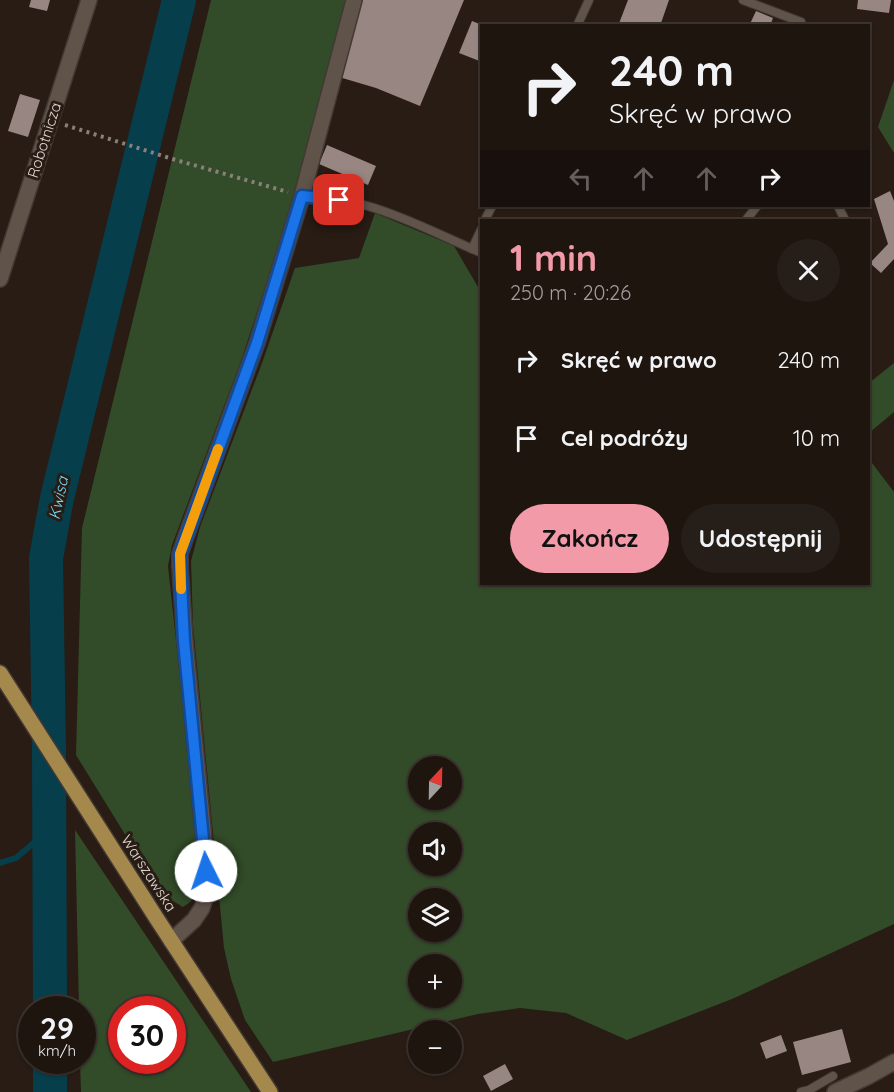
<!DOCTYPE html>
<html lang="pl">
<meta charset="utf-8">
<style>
body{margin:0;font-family:Quicksand,sans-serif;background:#261e18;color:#f1f3f6;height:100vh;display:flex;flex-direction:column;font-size:22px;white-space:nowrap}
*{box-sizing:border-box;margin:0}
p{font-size:20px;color:#a19f9e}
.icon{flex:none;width:33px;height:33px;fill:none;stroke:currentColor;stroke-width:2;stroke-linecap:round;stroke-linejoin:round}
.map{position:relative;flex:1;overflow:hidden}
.sheet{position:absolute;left:480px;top:219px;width:390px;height:366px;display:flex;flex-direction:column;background:#1e150f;border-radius:0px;box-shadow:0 2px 4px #0004,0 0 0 2px #3c342f}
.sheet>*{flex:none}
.banner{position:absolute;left:480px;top:24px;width:390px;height:183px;border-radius:0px;box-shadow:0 2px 4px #0004,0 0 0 2px #3c342f;background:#1e150f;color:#f1f3f6;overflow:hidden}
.needle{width:39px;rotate:22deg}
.fabs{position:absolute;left:408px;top:756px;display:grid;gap:12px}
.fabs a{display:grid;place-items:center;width:54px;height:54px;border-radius:50%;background:#1e150f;box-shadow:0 2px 4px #0004,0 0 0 2px #3c342f;font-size:30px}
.speed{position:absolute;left:18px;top:996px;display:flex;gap:12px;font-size:30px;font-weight:700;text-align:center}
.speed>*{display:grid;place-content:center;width:78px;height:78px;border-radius:50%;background:#1e150f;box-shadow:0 2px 4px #0004,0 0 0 2px #3c342f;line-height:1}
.speed small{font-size:15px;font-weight:400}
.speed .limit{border:9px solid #d22;background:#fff;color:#111}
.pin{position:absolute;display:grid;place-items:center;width:51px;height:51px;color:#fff;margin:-26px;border-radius:12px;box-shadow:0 3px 9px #0006}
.me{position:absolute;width:66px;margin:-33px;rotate:356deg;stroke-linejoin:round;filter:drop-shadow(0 0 4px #0008)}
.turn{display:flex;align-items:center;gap:21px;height:126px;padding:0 30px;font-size:27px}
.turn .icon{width:78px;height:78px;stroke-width:2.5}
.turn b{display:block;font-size:42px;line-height:51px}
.lanes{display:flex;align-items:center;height:57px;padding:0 30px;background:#0003;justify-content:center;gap:30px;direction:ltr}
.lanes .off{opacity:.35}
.round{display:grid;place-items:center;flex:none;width:63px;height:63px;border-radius:32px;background:#261e18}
.headline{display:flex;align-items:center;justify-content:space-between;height:102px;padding:0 30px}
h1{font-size:36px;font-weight:800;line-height:45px;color:#f39aa9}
.action{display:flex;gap:12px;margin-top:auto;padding:12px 30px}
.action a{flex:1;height:69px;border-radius:36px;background:#f39aa9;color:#111;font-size:24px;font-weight:800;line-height:69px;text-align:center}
.action a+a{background:#261e18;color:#f1f3f6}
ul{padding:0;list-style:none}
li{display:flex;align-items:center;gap:18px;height:78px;padding:0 30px}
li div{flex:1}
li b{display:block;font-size:22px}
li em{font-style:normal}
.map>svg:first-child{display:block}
.green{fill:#324b28;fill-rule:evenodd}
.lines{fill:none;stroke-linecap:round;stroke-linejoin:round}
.stream{stroke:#073e4c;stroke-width:6}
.river{stroke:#073e4c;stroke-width:34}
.building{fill:#988683}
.service-casing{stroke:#423934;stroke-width:10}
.minor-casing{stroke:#423934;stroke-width:18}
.primary-casing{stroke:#423934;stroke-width:18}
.path{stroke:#8a807a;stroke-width:4;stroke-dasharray:3 4.5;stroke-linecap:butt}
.service{stroke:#60534a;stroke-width:8}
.minor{stroke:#60534a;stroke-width:15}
.primary{stroke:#a5884b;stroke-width:15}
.route-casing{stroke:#114b97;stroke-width:15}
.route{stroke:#1a73e8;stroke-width:10}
.slow{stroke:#f59e0b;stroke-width:10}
.labels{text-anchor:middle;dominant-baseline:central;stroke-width:6;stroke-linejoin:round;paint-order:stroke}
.street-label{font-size:15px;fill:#e0d8d3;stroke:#281c14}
.water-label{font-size:16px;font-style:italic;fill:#75d7f5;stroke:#281c14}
</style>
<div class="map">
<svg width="894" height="1092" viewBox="0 0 894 1092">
<rect width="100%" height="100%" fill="#281c14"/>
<g class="green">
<path d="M 211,0 L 347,0 L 301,178 L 241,361 L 172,545 L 168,566 L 181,687 L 199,878 C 197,891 195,902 182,907 C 178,902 169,901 163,896 L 76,755 L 82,528 Z"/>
<path d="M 894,80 L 894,153 L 878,127 Z"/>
<path d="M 375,213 L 454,246 L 481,292 L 482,584 L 868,584 L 869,459 L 894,492 L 894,924 L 732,999 L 627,1040 L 566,1013 L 520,1008 L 478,1014 L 273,1062 L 245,1020 L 231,979 L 224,948 L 193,625 L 191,561 L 200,527 L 262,363 L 295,268 L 359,258 ZM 418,766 L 452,766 L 452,800 L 418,800 ZM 418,832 L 452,832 L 452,866 L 418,866 ZM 452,898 L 452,932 L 418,932 L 418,898 ZM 452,964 L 452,998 L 418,998 L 418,964 Z"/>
<path d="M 894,363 L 894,412 L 869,433 L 869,383 Z"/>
<path d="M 75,830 L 251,1092 L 81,1092 L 80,1061 L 82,1060 L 82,1010 L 79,1009 ZM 122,1010 L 172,1010 L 172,1060 L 122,1060 Z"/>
</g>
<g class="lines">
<path class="stream" d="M 0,863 L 16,858 L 50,829"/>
<g class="river">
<path d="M 50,1010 L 49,750 L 46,558 L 57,498 L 179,0"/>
<path d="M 50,1060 L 50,1092"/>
</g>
</g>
<g class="building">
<path d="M 31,0 L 50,0 L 47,11 L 29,7 Z"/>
<path d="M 361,0 L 464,0 L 420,106 L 376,88 L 339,77 Z"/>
<path d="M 628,0 L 669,0 L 660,26 L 618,26 Z"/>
<path d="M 858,0 L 891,0 L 889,13 L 857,9 Z"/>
<path d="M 756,11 L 773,18 L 770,26 L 749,26 Z"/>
<path d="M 472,21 L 482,25 L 482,62 L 459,53 Z"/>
<path d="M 20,94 L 40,100 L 28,137 L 8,131 Z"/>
<path d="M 327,145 L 376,166 L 368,185 L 319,164 Z"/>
<path d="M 890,191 L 894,201 L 894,259 L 881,273 L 870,263 L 888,244 L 874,199 Z"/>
<path d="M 842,1029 L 851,1062 L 802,1075 L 793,1042 Z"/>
<path d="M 781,1035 L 787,1051 L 766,1059 L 760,1043 Z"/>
<path d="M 505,1064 L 513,1079 L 491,1091 L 483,1076 Z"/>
</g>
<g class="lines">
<g class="service-casing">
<g id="service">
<path d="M 743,0 L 801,22"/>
<path d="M 577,26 L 589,0"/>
<path d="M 302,196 C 325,198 348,200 371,207 C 408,218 446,238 482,253"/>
<path d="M 838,206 L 845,220"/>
<path d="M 485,220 L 492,206"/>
<path d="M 746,220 L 757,206"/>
<path d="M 472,249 L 482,228"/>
<path d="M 801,1092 L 809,1090 L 833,1076"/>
</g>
</g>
<g class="minor-casing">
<g id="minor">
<path d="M 0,279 L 89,0"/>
<path d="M 171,941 L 194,920 L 202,908 L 207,893 L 203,828 L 185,641 L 180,567 L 180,554 L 185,539 L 257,343 L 302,196 L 354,0"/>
<path d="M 835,1092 L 869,1076 L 894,1062"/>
</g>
</g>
<g class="primary-casing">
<path id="primary" d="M 0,673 L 157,919 L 270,1092"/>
</g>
<path class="path" d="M 65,125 L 176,160 L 288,192"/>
<use href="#service" class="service"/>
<use href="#minor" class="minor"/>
<use href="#primary" class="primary"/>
</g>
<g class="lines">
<g class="route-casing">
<path id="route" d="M 206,871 L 184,641 L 182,603 L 180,554 L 257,343 L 302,196 L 339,200"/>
</g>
<use href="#route" class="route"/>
<path class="slow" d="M 181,589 L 180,554 L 218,449"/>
</g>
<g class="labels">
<g class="street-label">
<text transform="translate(44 140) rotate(-72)">Robotnicza</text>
<text transform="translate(149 873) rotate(57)">Warszawska</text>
</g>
<g class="water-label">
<text transform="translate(58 498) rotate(-78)">Kwisa</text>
</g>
</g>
</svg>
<div class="fabs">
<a><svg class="needle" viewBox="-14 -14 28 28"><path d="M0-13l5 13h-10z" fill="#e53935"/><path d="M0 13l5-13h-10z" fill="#a19f9e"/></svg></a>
<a><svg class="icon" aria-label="sound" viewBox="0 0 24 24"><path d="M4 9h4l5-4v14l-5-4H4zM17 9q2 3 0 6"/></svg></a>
<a><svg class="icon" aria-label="layers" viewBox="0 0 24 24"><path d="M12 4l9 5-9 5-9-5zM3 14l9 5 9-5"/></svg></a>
<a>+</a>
<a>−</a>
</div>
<div class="speed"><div>29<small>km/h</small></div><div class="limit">30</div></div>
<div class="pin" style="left:339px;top:200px;background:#d93025"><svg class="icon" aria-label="arrive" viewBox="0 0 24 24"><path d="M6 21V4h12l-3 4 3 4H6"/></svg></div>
<svg class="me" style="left:206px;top:871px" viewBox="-20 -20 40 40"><circle r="19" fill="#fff"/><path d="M0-13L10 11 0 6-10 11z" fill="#1a73e8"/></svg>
<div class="banner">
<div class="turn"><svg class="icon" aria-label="right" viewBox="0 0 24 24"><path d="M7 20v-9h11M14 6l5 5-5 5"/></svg><div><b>240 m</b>Skręć w prawo</div></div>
<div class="lanes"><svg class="icon off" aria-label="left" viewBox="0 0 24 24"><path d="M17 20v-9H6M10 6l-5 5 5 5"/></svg><svg class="icon off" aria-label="ahead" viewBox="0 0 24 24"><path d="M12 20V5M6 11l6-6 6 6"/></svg><svg class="icon off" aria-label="ahead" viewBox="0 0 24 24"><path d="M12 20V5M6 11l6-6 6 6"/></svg><svg class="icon" aria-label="right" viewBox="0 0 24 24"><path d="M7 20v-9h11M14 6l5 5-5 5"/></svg></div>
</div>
<section class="sheet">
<div class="headline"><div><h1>1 min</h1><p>250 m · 20:26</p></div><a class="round"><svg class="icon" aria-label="close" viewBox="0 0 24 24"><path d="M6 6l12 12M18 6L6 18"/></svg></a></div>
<ul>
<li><svg class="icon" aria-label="right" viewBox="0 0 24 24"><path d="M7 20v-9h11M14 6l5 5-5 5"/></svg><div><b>Skręć w prawo</b></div><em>240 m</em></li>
<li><svg class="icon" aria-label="arrive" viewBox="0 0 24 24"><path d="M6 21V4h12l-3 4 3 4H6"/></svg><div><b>Cel podróży</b></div><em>10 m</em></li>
</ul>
<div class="action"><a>Zakończ</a><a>Udostępnij</a></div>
</section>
</div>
